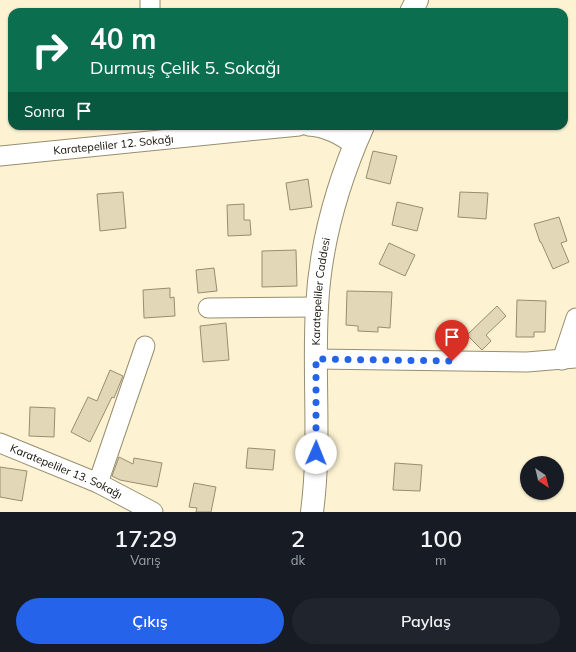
<!DOCTYPE html>
<html lang="tr">
<meta charset="utf-8">
<style>
body{margin:0;font-family:Mulish,sans-serif;background:#20242c;color:#f1f3f6;height:100vh;display:flex;flex-direction:column;font-size:15px;white-space:nowrap}
*{box-sizing:border-box;margin:0}
p{font-size:13px;color:#9ea1a6}
.icon{flex:none;width:22px;height:22px;fill:none;stroke:currentColor;stroke-width:2;stroke-linecap:round;stroke-linejoin:round}
.map{position:relative;height:512px;overflow:hidden}
.sheet{display:flex;flex-direction:column;background:#171b24;flex:1}
.sheet>*{flex:none}
.guide{position:absolute;left:8px;top:8px;width:560px;height:122px;border-radius:12px;box-shadow:0 1px 3px #0004;background:#0b6e4f;color:#fff;overflow:hidden}
.needle{width:26px;rotate:145deg}
.tools{position:absolute;left:520px;top:456px;display:grid;gap:8px}
.tools a{display:grid;place-items:center;width:44px;height:44px;border-radius:50%;background:#171b24;box-shadow:0 1px 3px #0004;font-size:20px}
.pin{position:absolute;display:grid;place-items:center;width:34px;height:34px;color:#fff;margin:-41px -17px;border-radius:50% 50% 50% 0;rotate:-45deg;box-shadow:0 0 4px #0007}
.pin .icon{rotate:45deg}
.me{position:absolute;width:44px;margin:-22px;rotate:1deg;stroke-linejoin:round;filter:drop-shadow(0 0 3px #0008)}
.turn{display:flex;align-items:center;gap:14px;height:84px;padding:0 16px;font-size:18px}
.turn .icon{width:52px;height:52px;stroke-width:2.5}
.turn b{display:block;font-size:28px;line-height:34px}
.then{display:flex;align-items:center;height:38px;padding:0 16px;background:#0003;gap:8px;font-size:15px}
.eta{display:flex;justify-content:space-evenly;align-items:center;height:68px;text-align:center}
.eta b{font-size:24px;font-weight:600;line-height:28px}
.button{display:flex;gap:8px;margin-top:auto;padding:8px 16px}
.button a{flex:1;height:46px;border-radius:24px;background:#2563eb;color:#fff;font-size:16px;font-weight:600;line-height:46px;text-align:center}
.button a+a{background:#20242c;color:#f1f3f6}
.map>svg:first-child{display:block}
.building{fill:#e2d8b8;stroke:#978e70}
.lines{fill:none;stroke-linecap:round;stroke-linejoin:round}
.minor-casing{stroke:#978e6f;stroke-width:21}
.tertiary-casing{stroke:#978e6f;stroke-width:24}
.minor{stroke:#fff;stroke-width:19}
.tertiary{stroke:#fff;stroke-width:22}
.route{stroke:#2563eb;stroke-width:7;stroke-dasharray:0 12.6}
.labels{text-anchor:middle;dominant-baseline:central;stroke-width:3;stroke-linejoin:round;paint-order:stroke}
.street-label{font-size:11px;fill:#110e04;stroke:#fdf3d2}
</style>
<div class="map">
<svg width="576" height="512" viewBox="0 0 576 512">
<rect width="100%" height="100%" fill="#fdf3d2"/>
<g class="building">
<path d="M 373,151 L 397,156 L 390,184 L 366,178 Z"/>
<path d="M 308,179 L 312,207 L 290,210 L 286,183 Z"/>
<path d="M 123,192 L 126,228 L 100,231 L 97,194 Z"/>
<path d="M 460,192 L 488,193 L 486,219 L 458,217 Z"/>
<path d="M 397,202 L 423,208 L 417,231 L 392,225 Z"/>
<path d="M 244,204 L 244,220 L 250,220 L 251,235 L 228,236 L 227,205 Z"/>
<path d="M 559,217 L 567,241 L 561,243 L 569,262 L 553,269 L 541,242 L 540,242 L 534,224 Z"/>
<path d="M 389,243 L 415,255 L 405,276 L 379,264 Z"/>
<path d="M 296,250 L 297,286 L 262,287 L 262,251 Z"/>
<path d="M 214,268 L 217,291 L 198,293 L 196,270 Z"/>
<path d="M 170,288 L 170,298 L 174,297 L 175,316 L 144,318 L 143,290 Z"/>
<path d="M 347,291 L 392,292 L 390,328 L 378,327 L 378,332 L 358,331 L 358,326 L 346,325 Z"/>
<path d="M 517,300 L 546,301 L 545,332 L 534,332 L 534,337 L 516,337 Z"/>
<path d="M 497,306 L 506,316 L 486,335 L 491,341 L 482,350 L 467,335 Z"/>
<path d="M 226,323 L 229,360 L 203,362 L 200,326 Z"/>
<path d="M 110,370 L 123,376 L 114,398 L 112,397 L 90,442 L 71,432 L 88,397 L 97,401 Z"/>
<path d="M 30,407 L 55,408 L 54,437 L 29,436 Z"/>
<path d="M 248,448 L 275,450 L 273,470 L 246,468 Z"/>
<path d="M 119,457 L 133,464 L 134,458 L 162,463 L 157,487 L 120,480 L 112,476 Z"/>
<path d="M 395,463 L 422,465 L 420,491 L 393,490 Z"/>
<path d="M 0,467 L 27,471 L 22,501 L 0,497 Z"/>
<path d="M 194,483 L 216,487 L 211,512 L 196,512 L 197,508 L 189,507 Z"/>
</g>
<g class="lines">
<g class="minor-casing">
<g id="minor">
<path d="M 150,12 L 150,0"/>
<path d="M 308,126 C 327,127 340,135 355,145"/>
<path id="s1" d="M 0,156 L 299,126"/>
<path d="M 208,308 L 317,307"/>
<path d="M 316,359 L 527,362 L 576,358"/>
<path d="M 562,360 L 576,318"/>
<path id="s2" d="M 0,443 L 98,483 L 153,512"/>
<path d="M 98,483 L 145,346"/>
</g>
</g>
<g class="tertiary-casing">
<g id="tertiary">
<path d="M 411,12 L 417,0"/>
<path id="s3" d="M 312,512 C 321,444 313,375 317,307 C 320,245 338,182 363,126"/>
</g>
</g>
<use href="#minor" class="minor"/>
<use href="#tertiary" class="tertiary"/>
</g>
<g class="lines">
<path class="route" d="M 316,453 L 316,359 L 452,361"/>
</g>
<g class="labels">
<g class="street-label">
<text stroke="none"><textPath href="#s1" startOffset="114">Karatepeliler 12. Sokağı</textPath></text>
<text stroke="none"><textPath href="#s3" startOffset="221">Karatepeliler Caddesi</textPath></text>
<text stroke="none"><textPath href="#s2" startOffset="72">Karatepeliler 13. Sokağı</textPath></text>
</g>
</g>
</svg>
<div class="tools">
<a><svg class="needle" viewBox="-14 -14 28 28"><path d="M0-13l5 13h-10z" fill="#e53935"/><path d="M0 13l5-13h-10z" fill="#9ea1a6"/></svg></a>
</div>
<div class="pin" style="left:452px;top:361px;background:#d93025"><svg class="icon" aria-label="arrive" viewBox="0 0 24 24"><path d="M6 21V4h12l-3 4 3 4H6"/></svg></div>
<svg class="me" style="left:316px;top:453px" viewBox="-20 -20 40 40"><circle r="19" fill="#fff"/><path d="M0-13L10 11 0 6-10 11z" fill="#2563eb"/></svg>
<div class="guide">
<div class="turn"><svg class="icon" aria-label="right" viewBox="0 0 24 24"><path d="M7 20v-9h11M14 6l5 5-5 5"/></svg><div><b>40 m</b>Durmuş Çelik 5. Sokağı</div></div>
<div class="then">Sonra<svg class="icon" aria-label="arrive" viewBox="0 0 24 24"><path d="M6 21V4h12l-3 4 3 4H6"/></svg></div>
</div>
</div>
<section class="sheet">
<div class="eta">
<div><b>17:29</b><p>Varış</p></div>
<div><b>2</b><p>dk</p></div>
<div><b>100</b><p>m</p></div>
</div>
<div class="button"><a>Çıkış</a><a>Paylaş</a></div>
</section>
